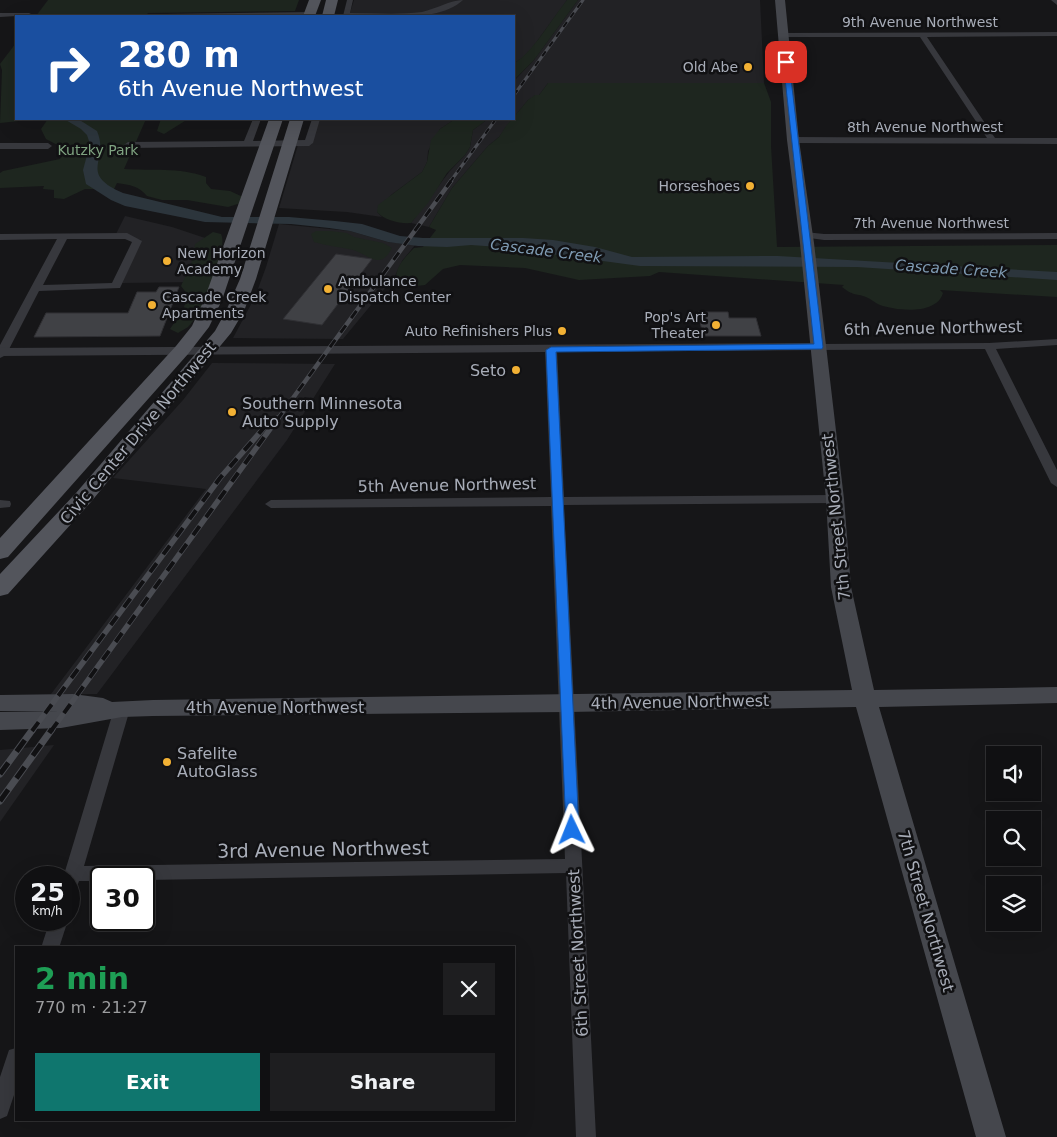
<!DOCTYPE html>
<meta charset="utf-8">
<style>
body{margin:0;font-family:"DejaVu Sans",sans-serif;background:#1e1e20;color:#f1f3f6;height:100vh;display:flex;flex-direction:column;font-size:19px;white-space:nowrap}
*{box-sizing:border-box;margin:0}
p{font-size:16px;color:#9c9d9f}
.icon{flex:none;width:28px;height:28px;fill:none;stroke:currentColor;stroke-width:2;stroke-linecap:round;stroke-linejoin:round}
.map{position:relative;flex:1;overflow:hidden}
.details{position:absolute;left:15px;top:946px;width:500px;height:175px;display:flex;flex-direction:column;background:#101012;border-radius:0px;box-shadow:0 5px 20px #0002,0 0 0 1px #303032}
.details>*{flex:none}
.banner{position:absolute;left:15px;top:15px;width:500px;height:105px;border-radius:0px;box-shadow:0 5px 20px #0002,0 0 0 1px #303032;background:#1a4fa0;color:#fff;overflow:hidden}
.fabs{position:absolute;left:986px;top:746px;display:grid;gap:10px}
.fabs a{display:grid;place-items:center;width:55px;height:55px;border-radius:0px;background:#101012;box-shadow:0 5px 20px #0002,0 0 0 1px #303032;font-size:25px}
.speed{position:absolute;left:15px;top:866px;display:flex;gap:10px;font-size:25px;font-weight:700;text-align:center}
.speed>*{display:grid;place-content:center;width:65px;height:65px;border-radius:50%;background:#101012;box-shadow:0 5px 20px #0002,0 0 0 1px #303032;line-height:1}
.speed small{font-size:12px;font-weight:400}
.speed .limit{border:2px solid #111;border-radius:8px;background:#fff;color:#111}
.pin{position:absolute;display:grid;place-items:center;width:42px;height:42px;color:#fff;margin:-21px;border-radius:10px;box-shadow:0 2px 8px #0006}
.me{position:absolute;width:55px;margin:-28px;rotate:358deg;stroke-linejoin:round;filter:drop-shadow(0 0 4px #0008)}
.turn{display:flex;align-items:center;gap:18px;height:105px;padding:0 20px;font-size:22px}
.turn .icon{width:65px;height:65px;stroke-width:2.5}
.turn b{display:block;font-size:35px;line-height:42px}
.round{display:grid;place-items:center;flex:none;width:52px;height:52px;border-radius:0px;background:#1e1e20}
.headline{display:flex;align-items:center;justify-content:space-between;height:85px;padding:0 20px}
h1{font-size:30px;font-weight:700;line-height:38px;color:#1e9e55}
.button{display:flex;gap:10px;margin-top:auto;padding:10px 20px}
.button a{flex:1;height:58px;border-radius:0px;background:#0f766e;color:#fff;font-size:20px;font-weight:700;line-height:58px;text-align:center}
.button a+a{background:#1e1e20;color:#f1f3f6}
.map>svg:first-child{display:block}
.built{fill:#222225}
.green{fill:#1e261f}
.water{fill:#2c353c}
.building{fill:#404145;stroke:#303034}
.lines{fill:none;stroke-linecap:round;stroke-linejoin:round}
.minor{fill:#37383d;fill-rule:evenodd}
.tertiary{fill:#37383d;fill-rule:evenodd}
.secondary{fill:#45474d;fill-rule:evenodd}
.primary{fill:#53555c;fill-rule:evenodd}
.rail-far3-casing{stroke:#4a4c52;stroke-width:3}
.rail-far2-casing{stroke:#4a4c52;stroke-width:4.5}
.rail-far1-casing{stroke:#4a4c52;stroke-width:5.5}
.rail-casing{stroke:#4a4c52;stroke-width:7}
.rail-far3{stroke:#111113;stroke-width:2;stroke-dasharray:6;stroke-linecap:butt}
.rail-far2{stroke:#111113;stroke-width:3;stroke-dasharray:9;stroke-linecap:butt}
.rail-far1{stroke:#111113;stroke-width:4;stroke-dasharray:11;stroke-linecap:butt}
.rail{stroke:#111113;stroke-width:5;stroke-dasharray:14;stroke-linecap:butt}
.route{fill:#1a73e8;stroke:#114b97}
.poi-dot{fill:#f2b134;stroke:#111113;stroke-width:2}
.labels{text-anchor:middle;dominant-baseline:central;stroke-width:5;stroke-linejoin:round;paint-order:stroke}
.far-street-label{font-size:14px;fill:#a8adb8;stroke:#111113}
.far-poi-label{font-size:14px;fill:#a8adb8;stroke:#111113;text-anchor:end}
.far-park-label{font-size:14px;fill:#7fa381;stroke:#111113}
.far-water-label{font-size:15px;font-style:italic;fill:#7f9bb3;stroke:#111113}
.street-label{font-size:16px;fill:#a8adb8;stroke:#111113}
.poi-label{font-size:16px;fill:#a8adb8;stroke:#111113;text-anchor:start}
.near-street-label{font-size:19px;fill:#a8adb8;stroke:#111113}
</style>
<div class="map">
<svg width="1057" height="1137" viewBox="0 0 1057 1137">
<rect width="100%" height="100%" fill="#161618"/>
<g class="built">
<path d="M 354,0 L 567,0 L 532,48 L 521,59 L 514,63 L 514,16 L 349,16 Z"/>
<path d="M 578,0 L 760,0 L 764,83 L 548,83 L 539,95 L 528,100 L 514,117 L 514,81 L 534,60 Z"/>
<path d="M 319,119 L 455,119 L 440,129 L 428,151 L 427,162 L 422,172 L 391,195 L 377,212 L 382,217 L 347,212 L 279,208 L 298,145 L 312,144 Z"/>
<path d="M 488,119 L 512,119 L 499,137 L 488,146 L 452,188 L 429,227 L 411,223 L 449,172 L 465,155 L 470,147 L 473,130 Z"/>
<path d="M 125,216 L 172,227 L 211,240 L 196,282 L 122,283 L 141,240 L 114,238 Z"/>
<path d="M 279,224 L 350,231 L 388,242 L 415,245 L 402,261 L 395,276 L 343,339 L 233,338 L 255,297 L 266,267 Z"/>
<path d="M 212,363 L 335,364 L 287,440 L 97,694 L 51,694 L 206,489 L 113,478 L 183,400 Z"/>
<path d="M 54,745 L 0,822 L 0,750 Z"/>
</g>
<g class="green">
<path d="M 48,0 L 299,0 L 295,11 L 148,13 L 145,16 L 36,16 Z"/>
<path d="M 567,0 L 578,0 L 534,60 L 514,80 L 514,63 C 532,54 553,17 567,0 Z"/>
<path d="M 16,43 L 16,119 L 21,119 L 19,121 L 0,123 L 2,70 L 0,64 Z"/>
<path d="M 548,83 L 764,83 L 771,102 L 771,146 L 777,247 L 1057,245 L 1057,297 L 940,290 L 943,293 C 937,315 897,311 880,305 C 875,303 871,299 866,297 C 855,293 853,296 842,287 L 844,285 L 659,272 L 650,276 L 579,280 L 525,268 L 460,265 L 443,269 L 425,285 L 408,287 L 396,284 C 394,268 404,258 414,248 L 423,247 L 436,230 L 429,227 L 452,188 L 488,146 L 499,137 L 506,126 L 528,100 L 535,95 L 539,95 Z"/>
<path d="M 48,119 L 146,119 L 124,169 C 151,171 179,167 206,177 L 206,183 L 211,189 L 230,191 L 243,197 L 241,203 L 228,207 L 187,200 L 162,200 L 147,196 C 139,186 130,185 117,183 L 114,189 L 85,189 L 64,199 L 54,198 L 54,190 L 43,189 L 44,186 L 0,188 L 0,173 L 3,171 L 60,159 L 65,149 L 46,139 L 41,129 Z"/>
<path d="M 161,119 L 188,119 L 164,134 L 157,131 Z"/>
<path d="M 455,119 L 488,119 L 473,130 L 470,147 L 465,155 L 447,173 L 428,203 L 411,223 C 400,224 384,220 377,212 L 378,205 L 422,172 L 427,162 L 431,140 L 440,129 Z"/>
<path d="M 316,231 L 330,231 L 347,233 L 354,237 L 383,243 L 392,248 C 380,271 370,255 353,250 C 341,247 327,246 314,242 L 311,234 Z"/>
<path d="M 213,232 L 221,234 C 229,249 201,316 188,327 C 185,329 181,331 178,333 L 170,329 L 183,310 L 188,295 L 181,286 L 192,261 L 195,244 Z"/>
</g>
<path class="water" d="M 64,119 L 78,119 L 97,131 C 110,161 77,173 123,193 L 222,217 L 289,217 L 335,221 L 362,224 L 400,236 L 423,238 L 523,238 L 553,240 L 595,247 L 632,257 L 778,256 L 1057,272 L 1057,280 L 857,267 L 640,266 L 499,247 L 471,245 L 447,247 L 418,246 L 388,242 L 350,231 L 329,228 L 291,224 L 205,222 L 125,206 L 111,200 L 86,184 L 83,170 L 90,144 L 87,135 L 81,129 Z"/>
<g class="building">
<path d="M 336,254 L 372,259 L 322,325 L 283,319 Z"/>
<path d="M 159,287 L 179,287 L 160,336 L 34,337 L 46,313 L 128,313 L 137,292 L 156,292 Z"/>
<path d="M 698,312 L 728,312 L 729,318 L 756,318 L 761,336 L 703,336 Z"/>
</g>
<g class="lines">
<g class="minor">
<path d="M 347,0 L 353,0 L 350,13 C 374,13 398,15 422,12 C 436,9 450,0 463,0 C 437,24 377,16 343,16 Z"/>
<path d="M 1051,0 L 1057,0 L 1057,5 Z"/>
<path d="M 313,12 L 314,14 L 310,16 L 160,16 L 164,14 Z"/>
<path d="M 0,13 L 29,13 L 33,15 L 0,17 Z"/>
<path d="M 1057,32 L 1057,36 L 927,37 L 995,138 L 1057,138 L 1057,144 L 793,143 L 789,140 L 793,137 L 987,138 L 920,37 L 780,37 L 780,33 Z"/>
<path d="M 253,119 L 261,119 L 253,141 L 305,140 L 312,119 L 320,119 L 313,143 L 309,146 L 128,148 L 124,145 L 128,142 L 244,141 Z"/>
<path d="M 0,143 L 48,143 L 52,146 L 48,149 L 0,149 Z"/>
<path d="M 805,232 L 824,234 L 1057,233 L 1057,239 L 824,240 L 802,237 L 800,235 Z"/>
<path d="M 127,233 L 142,241 L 120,288 L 39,291 L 6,355 L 0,358 L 0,345 L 57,239 L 0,240 L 0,234 ZM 67,239 L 125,239 L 132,242 L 112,283 L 43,285 Z"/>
<path d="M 1057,339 L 1057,345 L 996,349 L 1057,470 L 1057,487 L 1051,483 L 985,349 L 818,350 L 812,347 L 818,344 L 989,343 Z"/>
<path d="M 551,347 L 557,350 L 564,497 L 835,495 L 841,499 L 835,503 L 564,505 L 596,1137 L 576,1137 L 566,873 L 144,880 L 144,878 L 101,878 L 101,881 L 79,881 L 75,892 L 69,894 L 69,878 L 63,878 L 114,709 L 117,705 L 122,703 L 127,705 L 130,709 L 84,866 L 565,859 L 551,506 L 271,508 L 265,504 L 271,500 L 551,497 L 545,350 Z"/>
<path d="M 0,500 L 10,501 L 11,504 L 10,507 L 0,508 Z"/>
<path d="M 50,920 L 68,920 L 59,948 L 41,948 Z"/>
<path d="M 16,1048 L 16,1089 L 7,1116 L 0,1119 L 0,1077 L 9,1050 Z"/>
</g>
<path class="tertiary" d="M 818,343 L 823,344 L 825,347 L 823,350 L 0,356 L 0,348 Z"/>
<path class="secondary" d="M 775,0 L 785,0 L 799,140 L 814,243 L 844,499 L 851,587 L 874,690 L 1057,687 L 1057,703 L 879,707 L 1006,1137 L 976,1137 L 856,707 L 568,712 L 153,716 L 122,717 L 61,728 L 0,730 L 0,712 L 59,711 L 0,711 L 0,695 L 73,694 L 103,698 L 112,702 L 153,700 L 852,690 L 831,587 L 826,499 L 800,243 L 787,140 Z"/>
<g class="primary">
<path d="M 309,0 L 321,0 L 315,16 L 303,16 Z"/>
<path d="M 326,0 L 338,0 L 334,16 L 322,16 Z"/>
<path d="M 269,119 L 283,119 L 222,300 L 209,327 L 188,354 L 8,557 L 0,559 L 0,538 L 176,346 L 192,326 L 204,300 Z"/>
<path d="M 290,119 L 304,119 L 256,279 L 244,311 L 231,333 L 90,503 L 8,594 L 0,596 L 0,574 L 76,493 L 215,331 L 226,311 L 240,279 Z"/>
</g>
<g class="rail-far3-casing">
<g id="rail-far3">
<path d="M 514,95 L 583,0"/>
<path d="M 450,182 L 496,119"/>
</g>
</g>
<g class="rail-far2-casing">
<path id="rail-far2" d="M 277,420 L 451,181"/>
</g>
<g class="rail-far1-casing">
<g id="rail-far1">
<path d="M 32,731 L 220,478 L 270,421"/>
<path d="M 51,731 L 278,418"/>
</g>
</g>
<g class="rail-casing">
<g id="rail">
<path d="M 0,774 L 33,729"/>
<path d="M 0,801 L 52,729"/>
</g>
</g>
<use href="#rail-far3" class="rail-far3"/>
<use href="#rail-far2" class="rail-far2"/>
<use href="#rail-far1" class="rail-far1"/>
<use href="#rail" class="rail"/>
</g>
<path class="route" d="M 783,60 L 789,62 L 823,347 L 822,349 L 556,352 L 579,830 L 577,834 L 572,836 L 568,834 L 566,830 L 546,350 L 551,347 L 814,344 Z"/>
<g class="poi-dot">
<circle cx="748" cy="67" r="5"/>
<circle cx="750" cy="186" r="5"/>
<circle cx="167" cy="261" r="5"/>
<circle cx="328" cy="289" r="5"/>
<circle cx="152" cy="305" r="5"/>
<circle cx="716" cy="325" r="5"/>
<circle cx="562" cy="331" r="5"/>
<circle cx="516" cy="370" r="5"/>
<circle cx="232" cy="412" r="5"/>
<circle cx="167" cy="762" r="5"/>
</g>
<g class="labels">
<g class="far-street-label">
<text x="920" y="22">9th Avenue Northwest</text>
<text x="925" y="127">8th Avenue Northwest</text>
<text x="931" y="223">7th Avenue Northwest</text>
</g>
<g class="far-poi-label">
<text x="738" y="67">Old Abe</text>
<text x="740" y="186">Horseshoes</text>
<text x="177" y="253" text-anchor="start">New Horizon<tspan x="177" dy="16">Academy</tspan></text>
<text x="338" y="281" text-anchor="start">Ambulance<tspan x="338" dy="16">Dispatch Center</tspan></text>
<text x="162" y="297" text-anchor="start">Cascade Creek<tspan x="162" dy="16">Apartments</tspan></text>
<text x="706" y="317">Pop's Art<tspan x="706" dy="16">Theater</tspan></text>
<text x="552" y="331">Auto Refinishers Plus</text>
</g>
<g class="far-park-label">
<text x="98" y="150">Kutzky Park</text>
</g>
<g class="far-water-label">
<text transform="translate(546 251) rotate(7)">Cascade Creek</text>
<text transform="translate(951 269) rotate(4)">Cascade Creek</text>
</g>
<g class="street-label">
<text transform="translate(933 328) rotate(-1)">6th Avenue Northwest</text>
<text transform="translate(138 433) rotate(-50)">Civic Center Drive Northwest</text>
<text transform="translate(447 485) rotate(-1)">5th Avenue Northwest</text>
<text transform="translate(836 517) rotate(-96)">7th Street Northwest</text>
<text transform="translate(680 702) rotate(-1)">4th Avenue Northwest</text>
<text x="275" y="707">4th Avenue Northwest</text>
<text transform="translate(926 911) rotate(74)">7th Street Northwest</text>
<text transform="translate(578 953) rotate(-93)">6th Street Northwest</text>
</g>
<g class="poi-label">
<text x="506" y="370" text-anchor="end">Seto</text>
<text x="242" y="403">Southern Minnesota<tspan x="242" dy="18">Auto Supply</tspan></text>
<text x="177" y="753">Safelite<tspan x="177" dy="18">AutoGlass</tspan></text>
</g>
<g class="near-street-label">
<text transform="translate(323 849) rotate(-1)">3rd Avenue Northwest</text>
</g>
</g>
</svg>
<div class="fabs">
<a><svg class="icon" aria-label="sound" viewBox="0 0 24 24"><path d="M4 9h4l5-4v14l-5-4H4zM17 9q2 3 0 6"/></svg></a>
<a><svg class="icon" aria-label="search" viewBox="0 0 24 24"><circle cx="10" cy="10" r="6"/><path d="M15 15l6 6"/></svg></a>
<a><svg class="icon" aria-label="layers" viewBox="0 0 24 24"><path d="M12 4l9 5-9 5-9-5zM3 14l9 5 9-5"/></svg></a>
</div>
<div class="speed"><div>25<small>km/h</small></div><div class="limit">30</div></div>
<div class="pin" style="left:786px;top:62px;background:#d93025"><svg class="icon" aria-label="arrive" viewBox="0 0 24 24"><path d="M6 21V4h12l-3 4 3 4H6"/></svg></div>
<svg class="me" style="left:572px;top:830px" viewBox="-20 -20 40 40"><path d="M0-17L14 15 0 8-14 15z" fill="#1a73e8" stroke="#fff" stroke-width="4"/></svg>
<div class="banner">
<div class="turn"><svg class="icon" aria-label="right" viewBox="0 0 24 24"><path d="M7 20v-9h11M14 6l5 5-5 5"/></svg><div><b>280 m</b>6th Avenue Northwest</div></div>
</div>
<section class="details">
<div class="headline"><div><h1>2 min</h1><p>770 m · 21:27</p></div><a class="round"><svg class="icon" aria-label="close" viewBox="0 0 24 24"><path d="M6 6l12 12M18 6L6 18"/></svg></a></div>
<div class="button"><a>Exit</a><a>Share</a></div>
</section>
</div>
